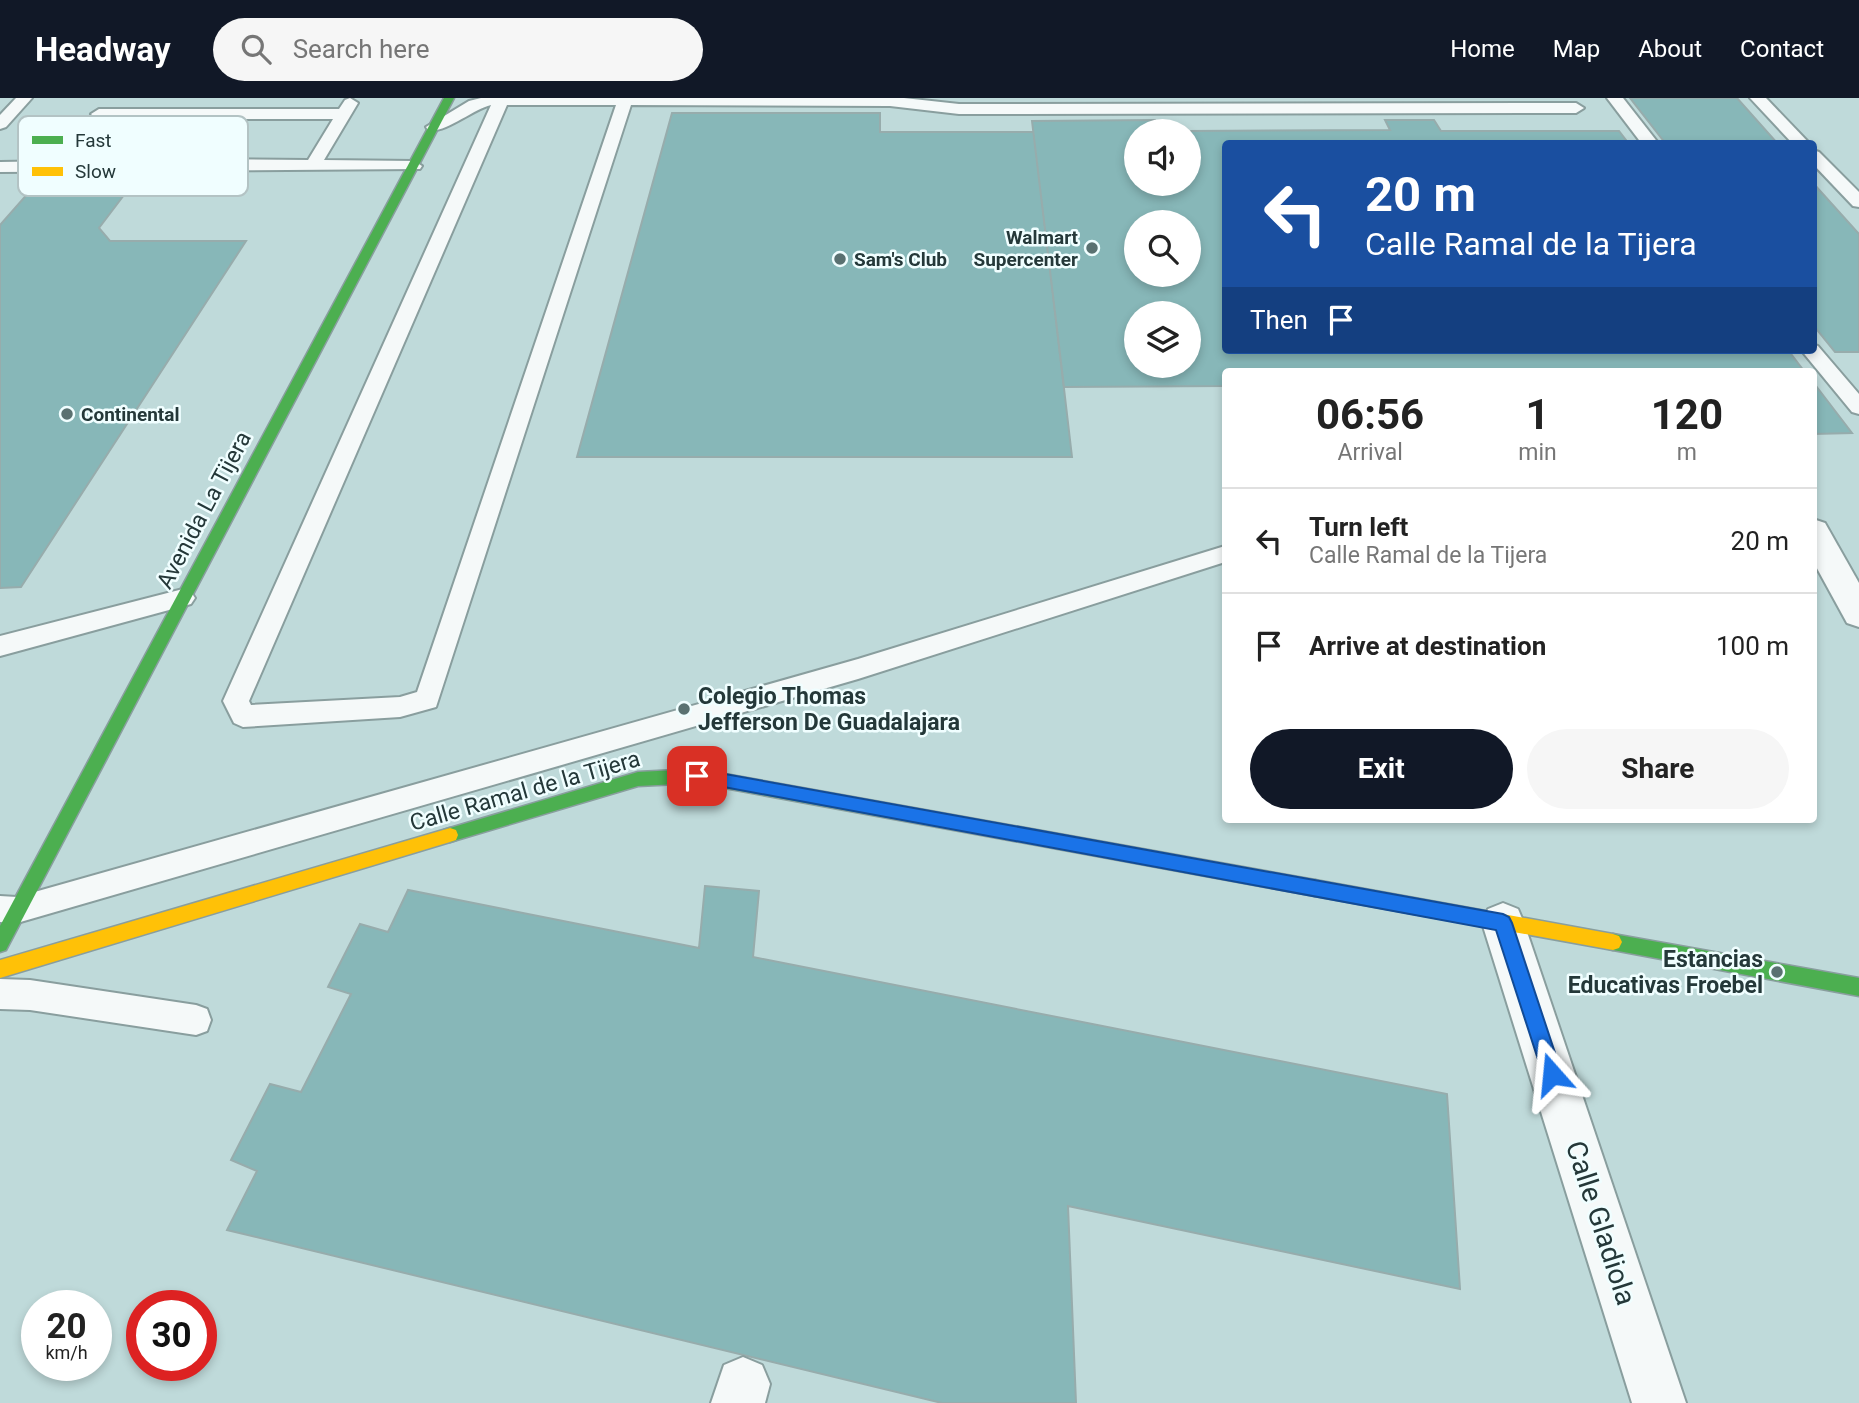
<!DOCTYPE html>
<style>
body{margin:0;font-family:Roboto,sans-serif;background:#f6f6f6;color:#222;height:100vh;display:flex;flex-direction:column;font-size:26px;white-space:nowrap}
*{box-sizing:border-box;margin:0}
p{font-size:23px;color:#767676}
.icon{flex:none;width:38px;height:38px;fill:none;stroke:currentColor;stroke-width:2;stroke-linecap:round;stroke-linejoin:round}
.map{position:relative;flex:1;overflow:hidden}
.details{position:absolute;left:1222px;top:270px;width:595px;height:455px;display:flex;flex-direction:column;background:#fff;border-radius:7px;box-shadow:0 4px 10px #0003}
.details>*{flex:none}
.guide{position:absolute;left:1222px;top:42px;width:595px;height:214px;border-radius:7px;box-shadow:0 4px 10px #0003;background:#1a4fa0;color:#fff;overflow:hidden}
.buttons{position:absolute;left:1124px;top:21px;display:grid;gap:14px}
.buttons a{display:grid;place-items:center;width:77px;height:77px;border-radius:50%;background:#fff;box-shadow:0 4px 10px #0003;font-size:35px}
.speed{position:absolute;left:21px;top:1192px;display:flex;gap:14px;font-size:35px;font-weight:700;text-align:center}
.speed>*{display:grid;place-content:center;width:91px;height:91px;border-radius:50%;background:#fff;box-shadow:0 4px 10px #0003;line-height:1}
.speed small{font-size:18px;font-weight:400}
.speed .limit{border:10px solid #d22;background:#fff;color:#111}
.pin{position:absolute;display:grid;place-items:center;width:60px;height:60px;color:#fff;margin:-30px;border-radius:14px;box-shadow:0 4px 10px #0006}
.me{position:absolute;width:77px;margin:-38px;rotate:342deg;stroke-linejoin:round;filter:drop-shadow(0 0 5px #0008)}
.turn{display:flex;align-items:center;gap:24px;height:147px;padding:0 28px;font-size:32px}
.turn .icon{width:91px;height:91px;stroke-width:2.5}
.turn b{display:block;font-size:49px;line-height:60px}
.then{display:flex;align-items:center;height:66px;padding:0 28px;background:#0003;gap:14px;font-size:26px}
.eta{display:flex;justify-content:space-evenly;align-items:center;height:119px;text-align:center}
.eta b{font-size:42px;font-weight:700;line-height:49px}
.cta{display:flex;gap:14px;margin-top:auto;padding:14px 28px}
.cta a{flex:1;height:80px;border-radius:42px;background:#111827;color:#fff;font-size:28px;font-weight:700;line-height:80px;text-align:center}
.cta a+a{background:#f6f6f6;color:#222}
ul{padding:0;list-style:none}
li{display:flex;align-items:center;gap:21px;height:105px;padding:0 28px;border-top:2px solid #e0e0e0}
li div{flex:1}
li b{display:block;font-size:26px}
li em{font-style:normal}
header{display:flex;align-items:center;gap:42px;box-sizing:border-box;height:98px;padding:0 35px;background:#111827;color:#fff}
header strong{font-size:33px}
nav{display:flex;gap:38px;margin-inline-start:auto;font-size:24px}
.search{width:490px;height:63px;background:#f6f6f6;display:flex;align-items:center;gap:18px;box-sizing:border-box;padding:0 24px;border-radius:38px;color:#767676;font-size:26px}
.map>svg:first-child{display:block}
.building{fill:#87b7b8;stroke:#97acac;stroke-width:2;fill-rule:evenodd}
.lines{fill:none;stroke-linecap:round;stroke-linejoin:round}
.lane-casing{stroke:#899e9e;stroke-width:4}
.street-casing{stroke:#899e9e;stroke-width:4}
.fast-casing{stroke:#899e9e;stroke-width:3}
.slow-casing{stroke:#899e9e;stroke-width:3}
.lane{fill:#f5f9f9;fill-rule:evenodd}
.street{fill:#f5f9f9;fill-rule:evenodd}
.fast{fill:#4caf50;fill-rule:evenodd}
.slow{fill:#ffc107;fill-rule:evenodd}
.route{fill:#1a73e8;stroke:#114b97;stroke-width:2}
.poi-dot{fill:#5a7171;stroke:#f0feff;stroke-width:2.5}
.labels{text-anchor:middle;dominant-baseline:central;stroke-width:5;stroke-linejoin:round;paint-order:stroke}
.far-poi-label{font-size:19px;font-weight:bold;fill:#243839;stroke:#f0feff;text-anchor:start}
.street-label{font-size:23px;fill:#243839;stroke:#f0feff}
.poi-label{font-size:23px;font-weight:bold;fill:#243839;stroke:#f0feff;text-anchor:start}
.near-street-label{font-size:28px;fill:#243839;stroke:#f0feff}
.key{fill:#f0feff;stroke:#b3c3c4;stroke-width:2}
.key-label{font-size:19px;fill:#243839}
</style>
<header>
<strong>Headway</strong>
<div class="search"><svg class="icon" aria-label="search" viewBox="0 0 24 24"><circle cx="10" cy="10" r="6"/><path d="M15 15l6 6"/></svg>Search here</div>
<nav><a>Home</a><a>Map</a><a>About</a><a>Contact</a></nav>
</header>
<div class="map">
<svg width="1859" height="1305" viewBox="0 0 1859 1305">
<rect width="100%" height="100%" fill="#bfdada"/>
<g class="building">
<path d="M 1630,0 L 1737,0 L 1778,46 L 1666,46 Z"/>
<path d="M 672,15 L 880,15 L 880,34 L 1034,34 L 1072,359 L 577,359 Z"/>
<path d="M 1155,22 L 1157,33 L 1136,33 L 1136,86 L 1188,86 L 1188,33 L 1390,32 L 1385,22 L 1434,22 L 1441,33 L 1619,33 L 1629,46 L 1225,46 L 1225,252 L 1788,252 L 1804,273 L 1225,273 L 1225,288 L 1064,289 L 1032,23 ZM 1136,124 L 1188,124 L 1188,177 L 1136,177 ZM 1136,215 L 1188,215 L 1188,268 L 1136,268 Z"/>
<path d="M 1813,85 L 1859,136 L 1859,254 L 1835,254 L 1813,227 Z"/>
<path d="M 30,93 L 127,93 L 99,130 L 110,143 L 246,143 L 21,489 L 0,490 L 0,127 Z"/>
<path d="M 1813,284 L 1852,335 L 1813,336 Z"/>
<path d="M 705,788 L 759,793 L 753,859 L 1447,996 L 1460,1191 L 1068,1108 L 1076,1305 L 942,1305 L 227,1132 L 257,1073 L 231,1062 L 270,986 L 301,994 L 351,896 L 328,889 L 360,826 L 388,834 L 408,792 L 699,850 Z"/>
</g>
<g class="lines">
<g class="lane-casing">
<g id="lane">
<path d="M 16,0 L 32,0 L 6,29 L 0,31 L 0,17 Z"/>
<path d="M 350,0 L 358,5 L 324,62 L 414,63 L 422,68 L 420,71 L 0,74 L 0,64 L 181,61 L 208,21 L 94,19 L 91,16 L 99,11 L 339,11 L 345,2 ZM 224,21 L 333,21 L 308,62 L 197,61 Z"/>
<path d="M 481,0 L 904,0 L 959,6 L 1576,5 L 1584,10 L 1576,15 L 959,16 L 890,8 L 631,7 L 436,609 L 400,619 L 243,629 L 234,625 L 223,603 L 491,7 C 473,11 445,36 428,32 L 426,29 L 469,3 ZM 507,7 L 616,7 L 417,594 L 400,599 L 251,607 L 249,603 Z"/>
<path d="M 1607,0 L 1623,0 L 1659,46 L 1642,46 Z"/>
<path d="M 1750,0 L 1766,0 L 1810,46 L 1793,46 Z"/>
<path d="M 1813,52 L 1819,54 L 1859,94 L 1859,109 L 1853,108 L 1813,66 Z"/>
<path d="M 1813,246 L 1818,248 L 1859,296 L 1859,316 L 1852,314 L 1801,252 L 1813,252 Z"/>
<path d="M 1225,448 L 1225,464 L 858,581 L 17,825 L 0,824 L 0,798 L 17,799 L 858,561 Z"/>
<path d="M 183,491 L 191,494 L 195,500 L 191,506 L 0,558 L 0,538 Z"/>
<path d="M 0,881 L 30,882 L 196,907 L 207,911 L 211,922 L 207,933 L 196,937 L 30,912 L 0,911 Z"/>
</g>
</g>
<g class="street-casing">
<g id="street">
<path d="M 1813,421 L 1825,425 L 1859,485 L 1859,529 L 1847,525 L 1813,463 Z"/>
<path d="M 1503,805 L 1518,811 L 1524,825 L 1686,1305 L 1632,1305 L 1482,825 L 1488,811 Z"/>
<path d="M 743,1259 L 762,1267 L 770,1286 L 765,1305 L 711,1305 L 724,1267 Z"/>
</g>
</g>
<g class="fast-casing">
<g id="fast">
<path d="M 444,0 L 454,0 L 6,852 L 0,854 L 0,828 Z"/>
<path d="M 697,671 L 1315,782 L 1321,784 L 1324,790 L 1321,796 L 1315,798 L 697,685 L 638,688 L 450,744 L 444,742 L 442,737 L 444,732 L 450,730 L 638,674 Z"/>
<path d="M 1613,836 L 1859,880 L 1859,898 L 1613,852 L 1607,850 L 1604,844 L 1607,838 Z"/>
</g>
</g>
<g class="slow-casing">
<g id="slow">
<path d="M 450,730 L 456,732 L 458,737 L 456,742 L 450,744 L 0,880 L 0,862 Z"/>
<path d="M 1315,782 L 1613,836 L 1619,838 L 1622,844 L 1619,850 L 1613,852 L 1315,798 L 1309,796 L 1306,790 L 1309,784 Z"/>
</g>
</g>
<use href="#lane" class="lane"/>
<use href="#street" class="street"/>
<use href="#fast" class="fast"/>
<use href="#slow" class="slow"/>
</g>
<path class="route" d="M 697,671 L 1503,816 L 1509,819 L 1512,825 L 1562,976 L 1559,983 L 1552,986 L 1545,983 L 1496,832 L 697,684 L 691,682 L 689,678 L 691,673 Z"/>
<g class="poi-dot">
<circle cx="1092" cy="150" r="7"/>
<circle cx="840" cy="161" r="7"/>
<circle cx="67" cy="316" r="7"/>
<circle cx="684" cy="611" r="7"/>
<circle cx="1777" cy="874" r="7"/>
</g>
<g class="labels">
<g class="far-poi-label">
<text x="1078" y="139" text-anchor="end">Walmart<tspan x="1078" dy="22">Supercenter</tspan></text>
<text x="854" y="161">Sam's Club</text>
<text x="81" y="316">Continental</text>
</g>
<g class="street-label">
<text transform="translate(204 412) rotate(-62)">Avenida La Tijera</text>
<text transform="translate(525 693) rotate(-16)">Calle Ramal de la Tijera</text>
</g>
<g class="poi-label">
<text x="698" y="598">Colegio Thomas<tspan x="698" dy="26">Jefferson De Guadalajara</tspan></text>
<text x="1763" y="861" text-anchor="end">Estancias<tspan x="1763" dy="26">Educativas Froebel</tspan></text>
</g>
<g class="near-street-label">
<text transform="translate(1601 1125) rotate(72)">Calle Gladiola</text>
</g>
</g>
<rect x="18" y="18" width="230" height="80" rx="10" class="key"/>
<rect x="32" y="38" width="31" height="8" fill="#4caf50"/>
<rect x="32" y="69" width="31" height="9" fill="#ffc107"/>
<g class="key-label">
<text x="75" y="49">Fast</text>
<text x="75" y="80">Slow</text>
</g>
</svg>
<div class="buttons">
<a><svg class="icon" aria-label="sound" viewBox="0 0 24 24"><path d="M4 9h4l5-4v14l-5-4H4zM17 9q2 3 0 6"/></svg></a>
<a><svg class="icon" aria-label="search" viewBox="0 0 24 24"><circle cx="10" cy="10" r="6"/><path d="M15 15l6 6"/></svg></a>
<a><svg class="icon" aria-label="layers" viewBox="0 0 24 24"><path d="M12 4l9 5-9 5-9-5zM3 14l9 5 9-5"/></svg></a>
</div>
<div class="speed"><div>20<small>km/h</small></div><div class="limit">30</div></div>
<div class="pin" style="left:697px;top:678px;background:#d93025"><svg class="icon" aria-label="arrive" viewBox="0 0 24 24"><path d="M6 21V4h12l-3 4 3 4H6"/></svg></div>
<svg class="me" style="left:1552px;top:976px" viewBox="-20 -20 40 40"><path d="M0-17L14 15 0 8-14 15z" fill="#1a73e8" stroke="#fff" stroke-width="4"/></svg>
<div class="guide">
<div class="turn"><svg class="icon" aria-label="left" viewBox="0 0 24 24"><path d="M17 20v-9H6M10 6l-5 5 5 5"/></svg><div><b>20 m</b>Calle Ramal de la Tijera</div></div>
<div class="then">Then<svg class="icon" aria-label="arrive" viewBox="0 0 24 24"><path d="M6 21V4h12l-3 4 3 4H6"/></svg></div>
</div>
<section class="details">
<div class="eta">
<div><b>06:56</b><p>Arrival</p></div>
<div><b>1</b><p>min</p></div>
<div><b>120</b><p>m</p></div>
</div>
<ul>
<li><svg class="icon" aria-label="left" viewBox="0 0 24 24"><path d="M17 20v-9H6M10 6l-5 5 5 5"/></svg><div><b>Turn left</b><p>Calle Ramal de la Tijera</p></div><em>20 m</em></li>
<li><svg class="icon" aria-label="arrive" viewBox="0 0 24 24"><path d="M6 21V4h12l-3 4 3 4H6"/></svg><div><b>Arrive at destination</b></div><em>100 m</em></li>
</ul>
<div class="cta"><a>Exit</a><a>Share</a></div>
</section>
</div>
